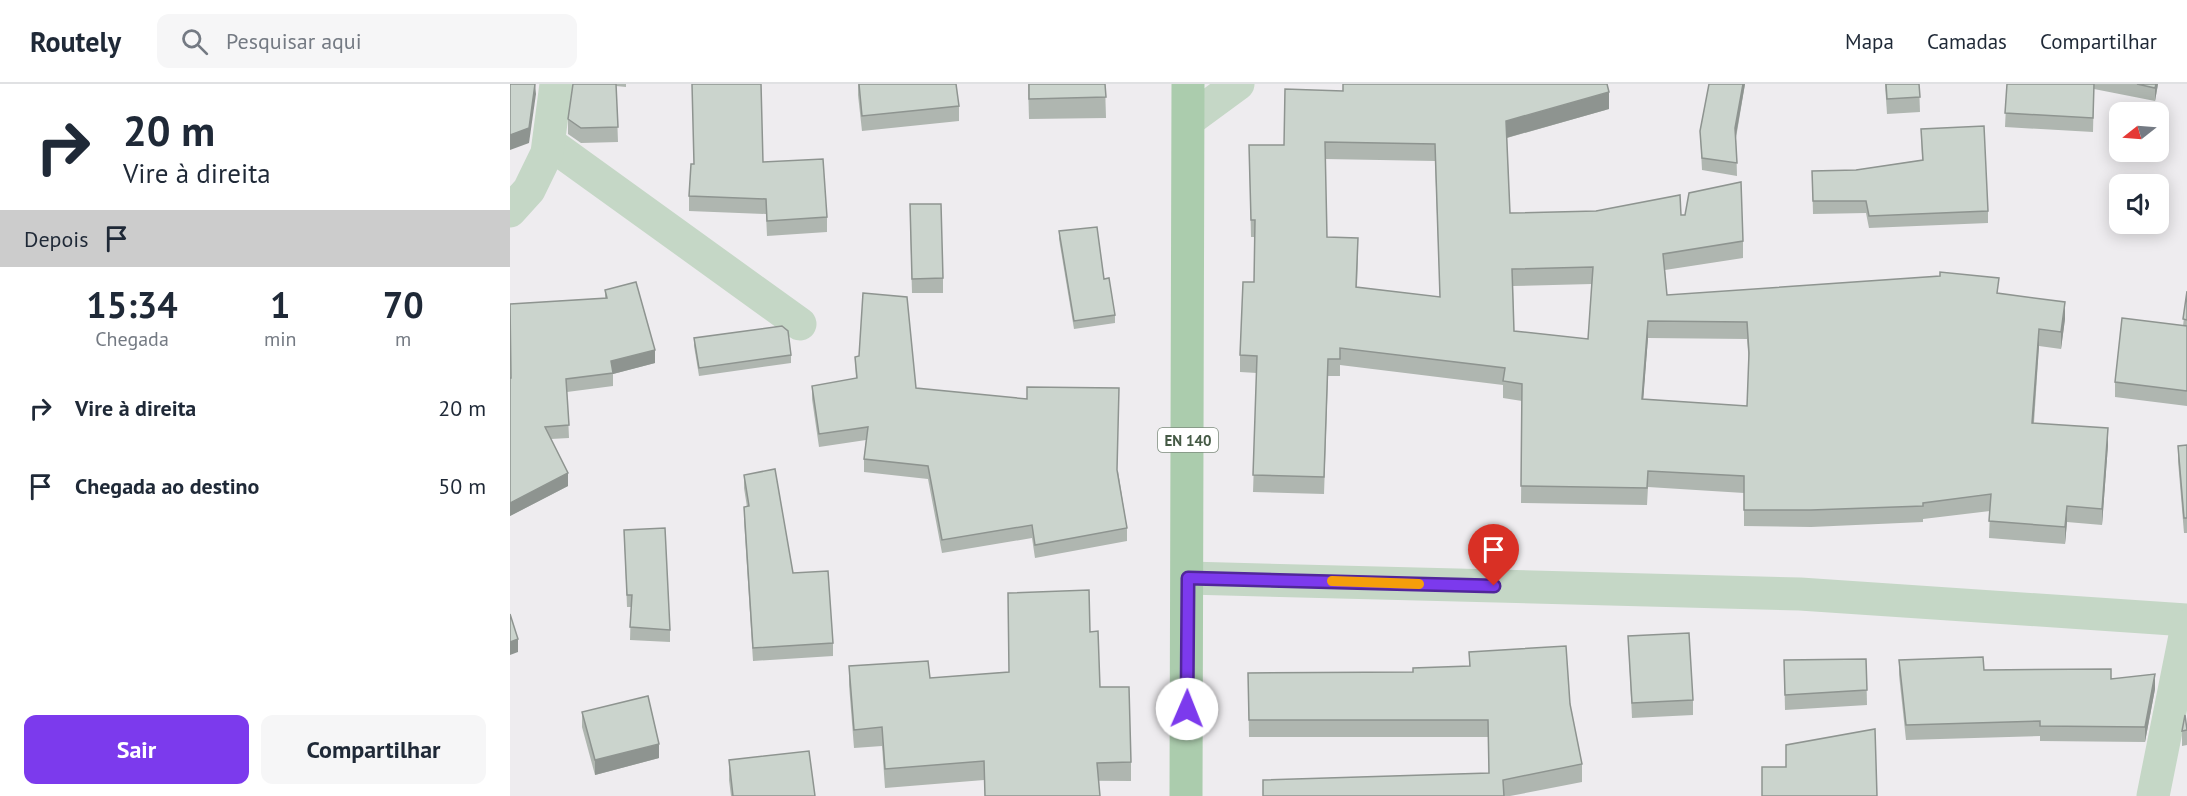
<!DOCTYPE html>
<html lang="pt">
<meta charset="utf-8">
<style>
body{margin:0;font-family:"PT Sans",sans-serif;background:#f6f6f7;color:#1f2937;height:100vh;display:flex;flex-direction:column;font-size:22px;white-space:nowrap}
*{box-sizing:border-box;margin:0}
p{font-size:20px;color:#747a83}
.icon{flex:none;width:33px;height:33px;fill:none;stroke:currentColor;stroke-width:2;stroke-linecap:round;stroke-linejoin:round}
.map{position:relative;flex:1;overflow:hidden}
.sheet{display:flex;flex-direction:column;background:#fff;width:510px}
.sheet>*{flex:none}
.hud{background:#fff;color:#1f2937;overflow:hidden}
.needle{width:39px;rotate:253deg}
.fabs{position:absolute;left:1599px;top:18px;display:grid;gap:12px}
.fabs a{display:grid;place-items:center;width:60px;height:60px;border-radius:12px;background:#fff;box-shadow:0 3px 15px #0003;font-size:30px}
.pin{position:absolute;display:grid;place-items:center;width:51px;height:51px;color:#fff;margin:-62px -26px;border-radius:50% 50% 50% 0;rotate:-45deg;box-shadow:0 0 6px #0007}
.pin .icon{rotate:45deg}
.me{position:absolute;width:66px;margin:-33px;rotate:1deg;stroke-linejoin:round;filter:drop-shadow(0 0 4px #0008)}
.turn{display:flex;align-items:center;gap:21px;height:126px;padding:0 24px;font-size:27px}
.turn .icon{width:78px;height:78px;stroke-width:2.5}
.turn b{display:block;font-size:42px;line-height:51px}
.then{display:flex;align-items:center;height:57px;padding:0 24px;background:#0003;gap:12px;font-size:22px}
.eta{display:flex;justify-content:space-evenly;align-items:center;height:102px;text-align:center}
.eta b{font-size:36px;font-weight:700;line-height:42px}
.action{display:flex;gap:12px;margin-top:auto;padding:12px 24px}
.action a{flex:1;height:69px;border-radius:12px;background:#7c3aed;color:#fff;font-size:24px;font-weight:700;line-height:69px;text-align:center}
.action a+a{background:#f6f6f7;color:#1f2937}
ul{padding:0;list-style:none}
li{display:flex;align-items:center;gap:18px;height:78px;padding:0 24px}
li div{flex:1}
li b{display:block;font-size:22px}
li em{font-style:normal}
header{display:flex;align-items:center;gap:36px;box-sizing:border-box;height:84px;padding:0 30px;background:#fff;border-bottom:2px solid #e0e1e3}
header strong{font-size:28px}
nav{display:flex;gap:33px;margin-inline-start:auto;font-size:21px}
.search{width:420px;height:54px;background:#f6f6f7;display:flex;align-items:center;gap:15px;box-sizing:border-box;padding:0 21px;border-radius:12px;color:#747a83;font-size:22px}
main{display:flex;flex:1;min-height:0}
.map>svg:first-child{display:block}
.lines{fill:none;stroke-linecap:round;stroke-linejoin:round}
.street{stroke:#c5d7c6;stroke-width:33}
.primary{stroke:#abccad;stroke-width:33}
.wall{fill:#afb6b0;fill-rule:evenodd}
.shaded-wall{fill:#8e9490}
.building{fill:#cbd4cd;stroke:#8e9490;stroke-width:1.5;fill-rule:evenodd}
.route-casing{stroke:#51269a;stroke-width:15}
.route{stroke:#7c3aed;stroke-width:10}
.slow{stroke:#f59e0b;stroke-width:10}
.labels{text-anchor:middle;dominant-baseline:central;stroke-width:5;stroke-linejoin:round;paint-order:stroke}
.shield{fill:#fff;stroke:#7d8c7d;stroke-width:1.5}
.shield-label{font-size:15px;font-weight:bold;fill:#455a45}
</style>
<header>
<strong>Routely</strong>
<div class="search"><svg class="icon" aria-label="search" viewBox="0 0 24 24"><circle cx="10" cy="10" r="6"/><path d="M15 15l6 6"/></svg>Pesquisar aqui</div>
<nav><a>Mapa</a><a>Camadas</a><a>Compartilhar</a></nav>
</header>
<main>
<section class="sheet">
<div class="hud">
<div class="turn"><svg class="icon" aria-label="right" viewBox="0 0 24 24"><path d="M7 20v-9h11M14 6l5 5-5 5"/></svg><div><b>20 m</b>Vire à direita</div></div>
<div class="then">Depois<svg class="icon" aria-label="arrive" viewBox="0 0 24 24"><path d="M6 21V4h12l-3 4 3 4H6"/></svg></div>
</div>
<div class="eta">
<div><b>15:34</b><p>Chegada</p></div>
<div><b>1</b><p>min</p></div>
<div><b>70</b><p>m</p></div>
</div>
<ul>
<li><svg class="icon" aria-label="right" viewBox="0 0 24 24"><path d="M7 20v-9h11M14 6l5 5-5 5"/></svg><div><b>Vire à direita</b></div><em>20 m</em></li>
<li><svg class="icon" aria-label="arrive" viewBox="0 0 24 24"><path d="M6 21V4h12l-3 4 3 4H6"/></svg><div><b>Chegada ao destino</b></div><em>50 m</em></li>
</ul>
<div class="action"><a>Sair</a><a>Compartilhar</a></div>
</section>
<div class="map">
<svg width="1677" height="712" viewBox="0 0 1677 712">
<rect width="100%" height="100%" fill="#eeecef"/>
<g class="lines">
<g class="street">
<path d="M 679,36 L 728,0"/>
<path d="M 39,59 L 290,240"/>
<path d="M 0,127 L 19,106 L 37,69 L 46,0"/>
<path d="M 678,494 L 1290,510 L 1677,536"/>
<path d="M 1643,712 L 1677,542"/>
</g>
<path class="primary" d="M 676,712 L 678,0"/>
</g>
<g class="wall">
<path d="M 63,0 L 116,0 L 116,3 L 106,2 L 108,58 L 71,59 L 58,50 L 58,35 Z"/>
<path d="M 348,0 L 449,22 L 449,37 L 352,47 L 348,11 Z"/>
<path d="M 518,0 L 595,0 L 596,34 L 519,35 Z"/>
<path d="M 1199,0 L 1235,0 L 1226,54 L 1227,92 L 1192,86 L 1190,47 Z"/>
<path d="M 1375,0 L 1409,0 L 1410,28 L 1377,30 Z"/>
<path d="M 1497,0 L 1648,0 L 1645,17 L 1584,5 L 1583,48 L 1495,43 Z"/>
<path d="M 1099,25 L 997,54 L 1000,129 L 1171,131 L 1233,157 L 1233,174 L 1155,186 L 1157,211 L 1489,209 L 1555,235 L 1551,265 L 1529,262 L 1524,339 L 1598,361 L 1592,441 L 1557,438 L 1555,460 L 1479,454 L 1480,427 L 1413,435 L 1413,438 L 1301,443 L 1234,442 L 1234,409 L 1138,403 L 1137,421 L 1011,419 L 1012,317 L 993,314 L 993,301 L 830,281 L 830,292 L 818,292 L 814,410 L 743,408 L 747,289 L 730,288 L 730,271 L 744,198 L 745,153 L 741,153 L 739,61 L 774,61 ZM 815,75 L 925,77 L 930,213 L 847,203 L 848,171 L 817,153 ZM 1082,200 L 1078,255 L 1004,247 L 1003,202 ZM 1138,254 L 1237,255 L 1239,280 L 1237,322 L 1133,315 Z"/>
<path d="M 1411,45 L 1478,127 L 1478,139 L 1359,144 L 1356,129 L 1303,130 L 1302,87 L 1346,86 L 1412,76 Z"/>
<path d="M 253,78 L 317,133 L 317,148 L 257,152 L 256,130 L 179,127 L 179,112 L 184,80 Z"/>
<path d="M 400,135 L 433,194 L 433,209 L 402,209 Z"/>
<path d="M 549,147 L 594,195 L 605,231 L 605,239 L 564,245 L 549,155 Z"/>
<path d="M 95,206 L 145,279 L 103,290 L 103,302 L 57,308 L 59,354 L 41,355 L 58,402 L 0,432 L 0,220 L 95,214 Z"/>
<path d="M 1677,207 L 1677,322 L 1605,313 L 1605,298 L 1673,242 Z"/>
<path d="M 184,254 L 281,271 L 281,279 L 189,292 L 184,262 Z"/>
<path d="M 345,273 L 406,304 L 608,387 L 617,444 L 617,457 L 525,474 L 522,454 L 432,469 L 418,395 L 354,388 L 354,375 L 356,356 L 309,363 L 302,315 L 302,302 L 346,295 Z"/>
<path d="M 1677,361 L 1677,449 L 1674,449 L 1668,377 L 1668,362 Z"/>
<path d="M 234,391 L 283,489 L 323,559 L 323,572 L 243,577 L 234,436 L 234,423 L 237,423 L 234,404 Z"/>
<path d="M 114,446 L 160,546 L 160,558 L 120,556 L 121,523 L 117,523 Z"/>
<path d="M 580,548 L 590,603 L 621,678 L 621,697 L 474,696 L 375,704 L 372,662 L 344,664 L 339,601 L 339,582 L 420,594 L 499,588 Z"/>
<path d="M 1118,552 L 1183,616 L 1183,631 L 1122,634 Z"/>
<path d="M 959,568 L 1060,620 L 1072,680 L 1072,698 L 1000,712 L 753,712 L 753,696 L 979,689 L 978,653 L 739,653 L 738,589 L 903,588 L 959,582 Z"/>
<path d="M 1356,575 L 1357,621 L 1275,626 L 1274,576 Z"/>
<path d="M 1389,576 L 1474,586 L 1601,595 L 1645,605 L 1635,658 L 1530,657 L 1530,652 L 1396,656 L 1389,591 Z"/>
<path d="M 72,628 L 149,674 L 85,691 L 72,643 Z"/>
<path d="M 1677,643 L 1677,661 L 1672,662 L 1672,647 Z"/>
<path d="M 219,676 L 305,712 L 221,712 L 219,696 Z"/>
</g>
<g class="shaded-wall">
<path d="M 25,0 L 26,10 L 19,59 L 0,66 L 0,51 Z"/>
<path d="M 1233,0 L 1235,0 L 1225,57 L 1225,44 Z"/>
<path d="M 1646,0 L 1648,0 L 1645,17 L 1645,4 Z"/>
<path d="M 1099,8 L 1099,25 L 996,54 L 996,37 Z"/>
<path d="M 1555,218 L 1555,235 L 1551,265 L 1551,248 Z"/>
<path d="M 1138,237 L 1138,254 L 1132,332 L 1132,315 Z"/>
<path d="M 1529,245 L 1529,262 L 1522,356 L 1522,339 Z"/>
<path d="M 145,266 L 145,279 L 103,290 L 101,277 Z"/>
<path d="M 1598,344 L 1598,361 L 1592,441 L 1592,425 Z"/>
<path d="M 58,389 L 58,402 L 0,432 L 0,419 Z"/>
<path d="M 1557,422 L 1557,438 L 1555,460 L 1555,443 Z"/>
<path d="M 8,555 L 8,568 L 0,571 L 0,558 Z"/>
<path d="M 1645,590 L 1645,605 L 1635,658 L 1635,643 Z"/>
<path d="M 149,660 L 149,674 L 85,691 L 85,676 Z"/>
</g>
<g class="building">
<path d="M 0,0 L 25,0 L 19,44 L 0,51 Z"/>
<path d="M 63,0 L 106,0 L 108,43 L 71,44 L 58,35 Z"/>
<path d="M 182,0 L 251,0 L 253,78 L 313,75 L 317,133 L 257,137 L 256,115 L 179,112 L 181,80 L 184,80 Z"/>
<path d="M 349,0 L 446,0 L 449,22 L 352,32 Z"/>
<path d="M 519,0 L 595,0 L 596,13 L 519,15 Z"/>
<path d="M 833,0 L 1097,0 L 1099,8 L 996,37 L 1000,129 L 1086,127 L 1170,111 L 1171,131 L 1175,131 L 1179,109 L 1231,98 L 1233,157 L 1153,170 L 1157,211 L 1430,192 L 1430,188 L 1489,194 L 1487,209 L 1555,218 L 1551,248 L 1529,245 L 1522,339 L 1598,344 L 1592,425 L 1557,422 L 1555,443 L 1479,437 L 1481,410 L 1413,419 L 1413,422 L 1301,426 L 1234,426 L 1234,392 L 1138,387 L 1137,404 L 1011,402 L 1012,300 L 993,297 L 995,284 L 830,264 L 830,275 L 818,275 L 814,393 L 743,391 L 747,272 L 730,271 L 733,198 L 744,198 L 745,136 L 741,136 L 739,61 L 774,61 L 775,5 L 833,7 ZM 815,58 L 925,60 L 930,213 L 846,203 L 848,154 L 817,153 ZM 1083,183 L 1078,255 L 1004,247 L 1002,185 ZM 1138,237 L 1237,238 L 1239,269 L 1237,322 L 1132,315 Z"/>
<path d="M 1199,0 L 1233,0 L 1225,44 L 1227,79 L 1192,74 L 1190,47 Z"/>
<path d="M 1376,0 L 1409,0 L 1410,13 L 1377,15 Z"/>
<path d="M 1497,0 L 1584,0 L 1583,34 L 1495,29 Z"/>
<path d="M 1627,0 L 1646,0 L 1645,4 Z"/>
<path d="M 1474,42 L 1478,127 L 1359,132 L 1356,117 L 1303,117 L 1302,87 L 1346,86 L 1413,76 L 1411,45 Z"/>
<path d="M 400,120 L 431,120 L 433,194 L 402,195 Z"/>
<path d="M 587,143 L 594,195 L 599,194 L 605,231 L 564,237 L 549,147 Z"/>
<path d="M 126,198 L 145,266 L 101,277 L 103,289 L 56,295 L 59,341 L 35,343 L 58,389 L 0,419 L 0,294 L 1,294 L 0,220 L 97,214 L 95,206 Z"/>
<path d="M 1677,207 L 1677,236 L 1673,235 Z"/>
<path d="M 353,209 L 397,213 L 406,304 L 517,315 L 517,303 L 609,304 L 607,386 L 617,444 L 525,461 L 522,441 L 432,456 L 418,382 L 354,375 L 358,343 L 309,350 L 302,302 L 347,294 L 345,273 L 349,272 Z"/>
<path d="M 1612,234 L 1677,242 L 1677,307 L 1605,298 Z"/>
<path d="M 272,242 L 278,247 L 281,271 L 189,284 L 184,254 Z"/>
<path d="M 1677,361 L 1677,434 L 1674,434 L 1668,362 Z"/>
<path d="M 265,385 L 283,489 L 318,487 L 323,559 L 243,564 L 234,423 L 239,422 L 234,391 Z"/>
<path d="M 155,444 L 160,546 L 120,543 L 122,511 L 117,511 L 114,446 Z"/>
<path d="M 579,506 L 580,548 L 588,547 L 590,603 L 619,603 L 621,678 L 587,679 L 590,712 L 475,712 L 474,677 L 375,685 L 372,643 L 344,646 L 339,582 L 418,577 L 420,594 L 499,588 L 498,509 Z"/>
<path d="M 0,530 L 8,555 L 0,558 Z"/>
<path d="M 1179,549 L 1183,616 L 1122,619 L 1118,552 Z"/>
<path d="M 1056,562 L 1060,620 L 1072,680 L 993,696 L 994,712 L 753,712 L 753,696 L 979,689 L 978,636 L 739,636 L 738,589 L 903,588 L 903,584 L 960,582 L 959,568 Z"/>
<path d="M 1473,573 L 1474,586 L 1601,585 L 1601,595 L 1645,590 L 1635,643 L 1530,642 L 1530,637 L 1396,641 L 1389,576 Z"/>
<path d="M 1356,575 L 1357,606 L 1275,611 L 1274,576 Z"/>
<path d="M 138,612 L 149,660 L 85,676 L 72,628 Z"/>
<path d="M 1675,631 L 1677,646 L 1672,647 Z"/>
<path d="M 1365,645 L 1367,712 L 1252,712 L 1252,683 L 1276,683 L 1276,661 Z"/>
<path d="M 299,667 L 305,712 L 223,712 L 219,676 Z"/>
</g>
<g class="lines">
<g class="route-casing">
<path id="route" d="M 677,625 L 678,494 L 984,502"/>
</g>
<use href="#route" class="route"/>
<path class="slow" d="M 822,497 L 909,500"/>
</g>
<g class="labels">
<rect class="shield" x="648" y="344" width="60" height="24" rx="4.5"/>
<g class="shield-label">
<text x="678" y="356">EN 140</text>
</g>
</g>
</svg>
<div class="fabs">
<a><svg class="needle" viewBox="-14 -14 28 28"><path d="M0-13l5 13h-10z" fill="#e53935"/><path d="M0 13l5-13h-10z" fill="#747a83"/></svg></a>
<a><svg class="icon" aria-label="sound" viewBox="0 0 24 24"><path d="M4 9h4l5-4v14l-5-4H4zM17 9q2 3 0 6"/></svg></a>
</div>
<div class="pin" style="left:984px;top:502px;background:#d93025"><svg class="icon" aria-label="arrive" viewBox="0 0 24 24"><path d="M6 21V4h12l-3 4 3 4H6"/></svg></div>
<svg class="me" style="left:677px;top:625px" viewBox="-20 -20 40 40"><circle r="19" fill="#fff"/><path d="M0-13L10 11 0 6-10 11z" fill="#7c3aed"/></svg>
</div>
</main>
